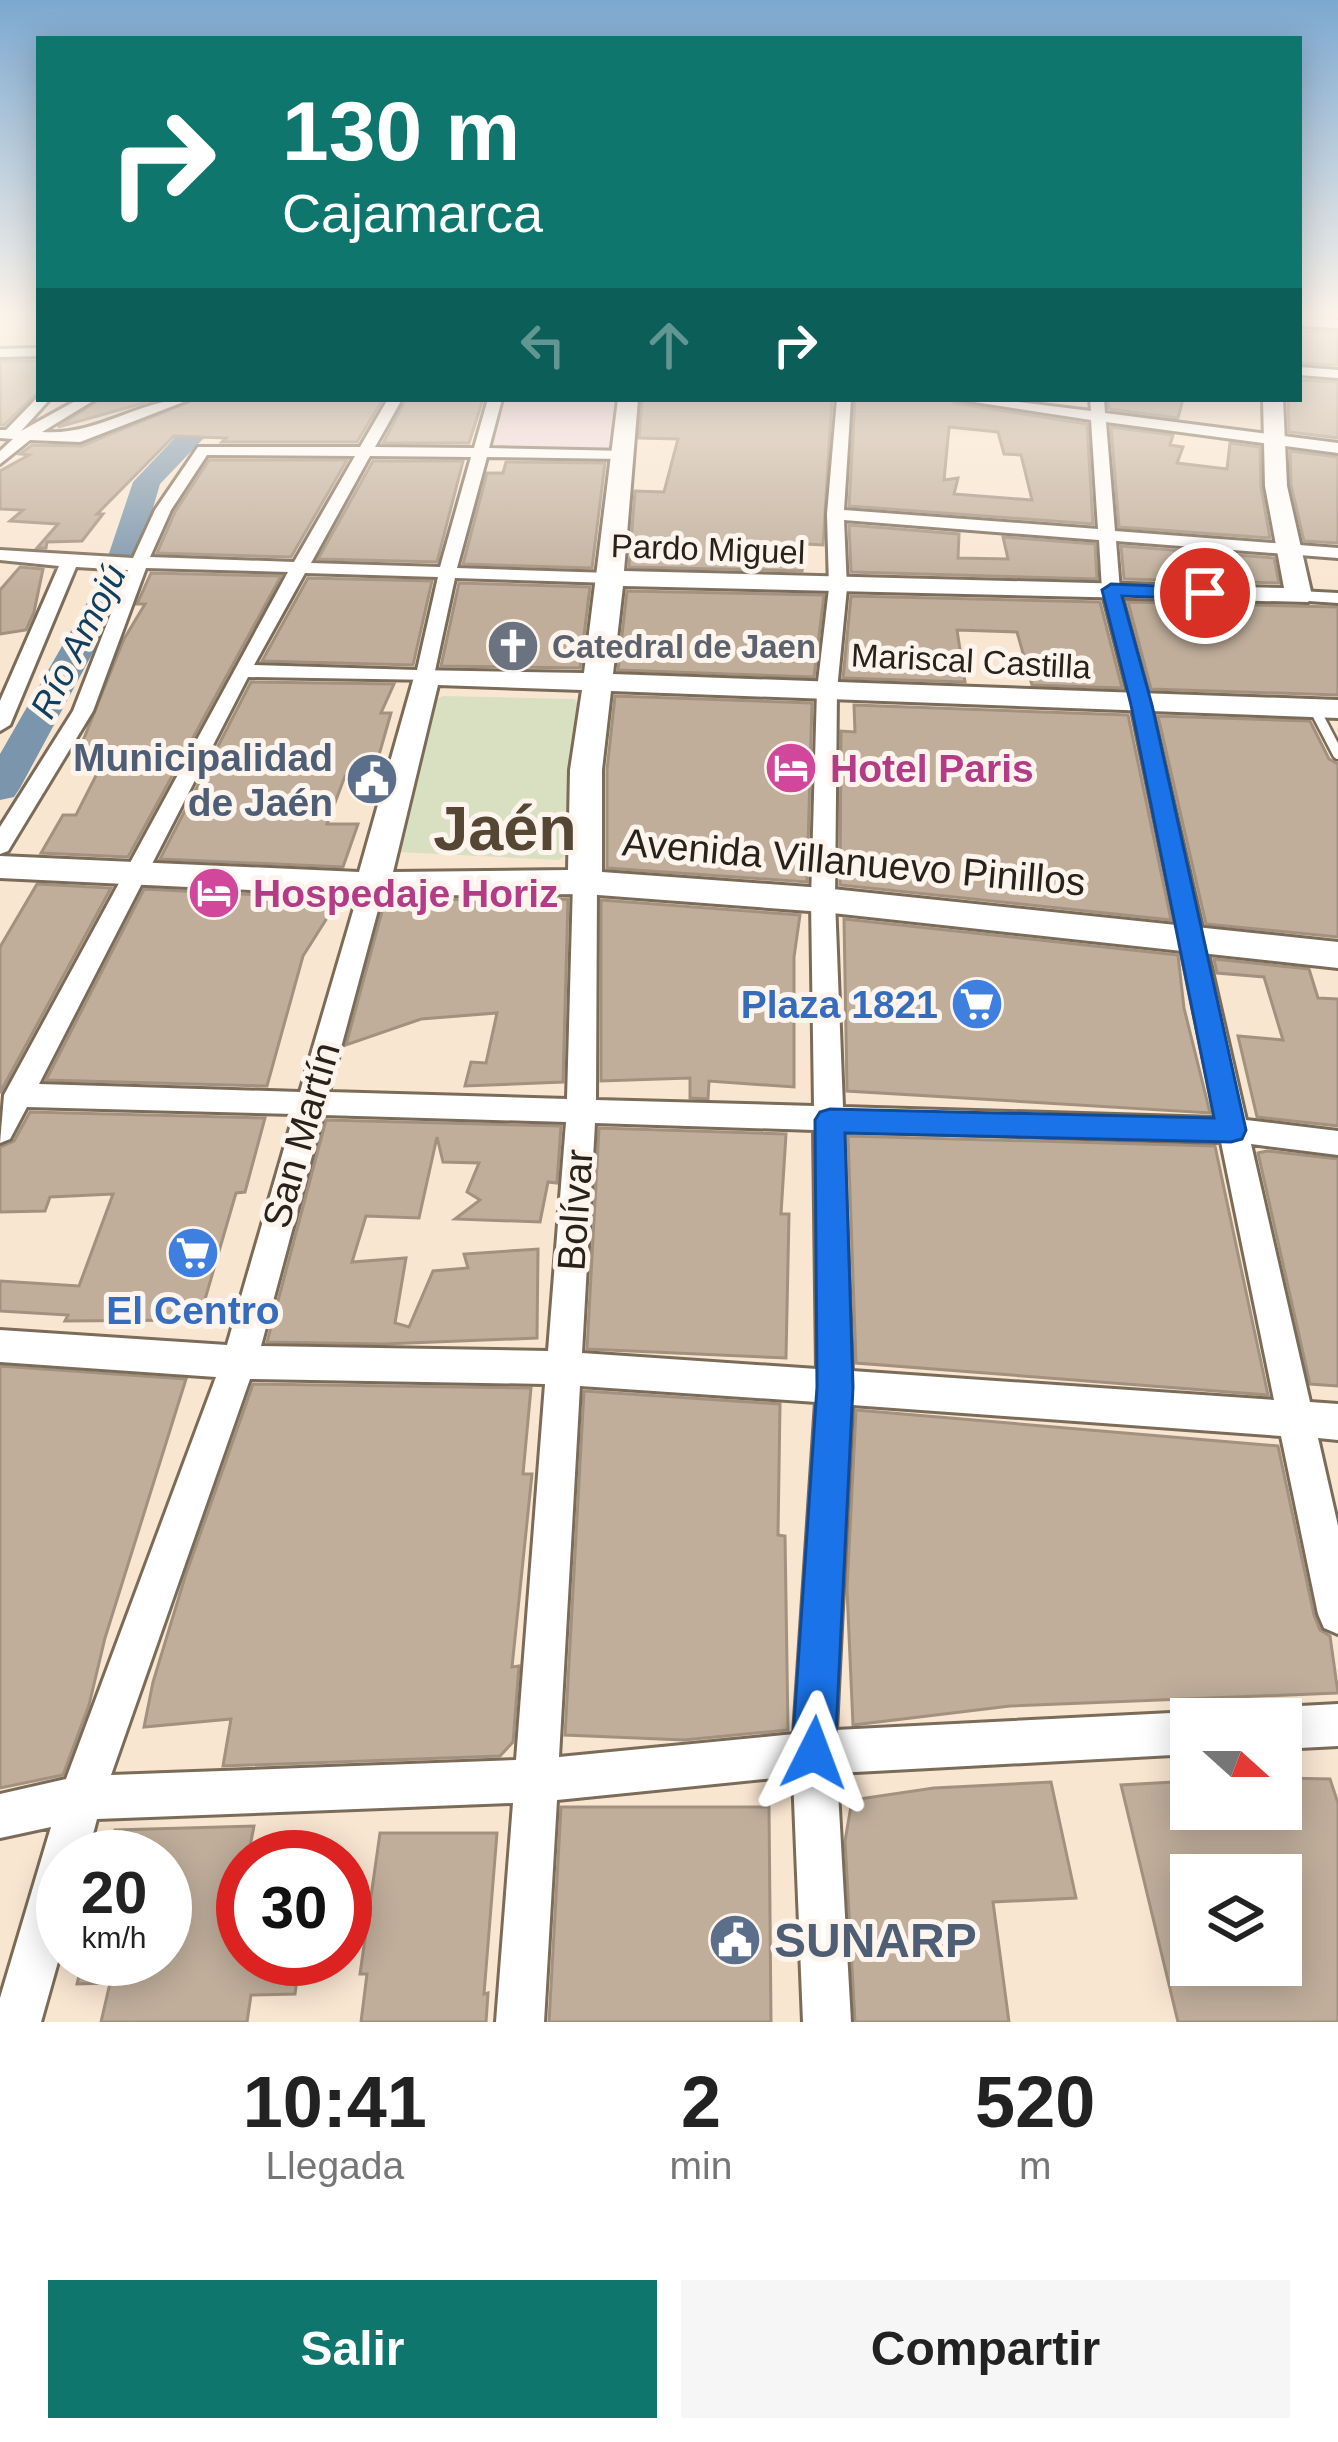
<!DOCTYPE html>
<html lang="es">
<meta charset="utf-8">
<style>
body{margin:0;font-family:Arial,sans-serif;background:#f6f6f6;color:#222;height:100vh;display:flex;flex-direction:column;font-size:45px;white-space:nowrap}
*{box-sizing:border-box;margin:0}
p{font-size:39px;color:#767676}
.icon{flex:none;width:66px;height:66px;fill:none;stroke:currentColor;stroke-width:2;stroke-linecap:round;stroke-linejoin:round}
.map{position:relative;height:2022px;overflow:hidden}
.details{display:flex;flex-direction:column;background:#fff;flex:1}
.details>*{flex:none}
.banner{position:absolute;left:36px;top:36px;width:1266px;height:366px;border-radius:0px;box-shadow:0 6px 30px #0003;background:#0f766e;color:#fff;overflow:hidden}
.needle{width:78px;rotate:111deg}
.tools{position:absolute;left:1170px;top:1698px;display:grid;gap:24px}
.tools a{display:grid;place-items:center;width:132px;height:132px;border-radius:0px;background:#fff;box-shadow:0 6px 30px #0003;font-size:60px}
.speed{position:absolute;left:36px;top:1830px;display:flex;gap:24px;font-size:60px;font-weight:700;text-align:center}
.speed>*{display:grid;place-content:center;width:156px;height:156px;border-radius:50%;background:#fff;box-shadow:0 6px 30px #0003;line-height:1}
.speed small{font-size:30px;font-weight:400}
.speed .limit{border:18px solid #d22;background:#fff;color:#111}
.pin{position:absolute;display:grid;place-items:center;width:102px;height:102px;color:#fff;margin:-51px;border:6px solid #fff;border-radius:50%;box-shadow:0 3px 12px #0007}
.me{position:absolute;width:132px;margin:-66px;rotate:3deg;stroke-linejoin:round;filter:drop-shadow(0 0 9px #0008)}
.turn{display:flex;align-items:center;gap:42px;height:252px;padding:0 48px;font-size:54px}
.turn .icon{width:156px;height:156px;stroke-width:2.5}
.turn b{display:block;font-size:84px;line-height:102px}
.lanes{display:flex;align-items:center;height:114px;padding:0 48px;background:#0003;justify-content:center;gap:60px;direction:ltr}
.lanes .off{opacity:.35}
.eta{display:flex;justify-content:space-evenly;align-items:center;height:204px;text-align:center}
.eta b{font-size:72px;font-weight:800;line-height:84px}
.button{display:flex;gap:24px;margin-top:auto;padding:24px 48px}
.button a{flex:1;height:138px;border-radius:0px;background:#0f766e;color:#fff;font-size:48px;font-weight:800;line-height:138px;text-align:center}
.button a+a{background:#f6f6f6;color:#222}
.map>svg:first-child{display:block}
.education{fill:#f2d8dd}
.green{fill:#d9e0c1}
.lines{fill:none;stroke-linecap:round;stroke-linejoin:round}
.river{fill:#7a95ac;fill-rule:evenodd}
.building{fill:#c0ae9b;stroke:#a2917e;stroke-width:3;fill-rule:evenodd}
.lane-casing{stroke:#7b6b59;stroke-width:15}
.street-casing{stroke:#7b6b59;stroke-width:6}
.secondary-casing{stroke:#7b6b59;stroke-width:6}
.lane{stroke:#fff;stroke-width:10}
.street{fill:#fff;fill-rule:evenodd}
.secondary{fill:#fff;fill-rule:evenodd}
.route{fill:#1a73e8;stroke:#114b97;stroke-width:3}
.labels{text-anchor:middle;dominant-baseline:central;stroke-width:10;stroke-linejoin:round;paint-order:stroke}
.far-street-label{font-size:33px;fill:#29221b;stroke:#fdf5ed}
.far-worship-label{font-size:33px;font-weight:bold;fill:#5b616d;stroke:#fdf5ed;text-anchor:start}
.far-water-label{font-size:36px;font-style:italic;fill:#113f60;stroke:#fdf5ed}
.service-label{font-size:39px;font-weight:bold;fill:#4e5e75;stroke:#fdf5ed;text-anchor:end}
.hotel-label{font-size:39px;font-weight:bold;fill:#b23c85;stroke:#fdf5ed;text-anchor:start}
.street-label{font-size:39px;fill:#29221b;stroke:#fdf5ed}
.shop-label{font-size:39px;font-weight:bold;fill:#366cbe;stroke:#fdf5ed;text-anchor:end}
.near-service-label{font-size:48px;font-weight:bold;fill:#4e5e75;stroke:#fdf5ed;text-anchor:start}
.town-label{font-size:63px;font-weight:bold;fill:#564735;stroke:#fdf5ed}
</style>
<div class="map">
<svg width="1338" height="2022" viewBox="0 0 1338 2022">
<rect width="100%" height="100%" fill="#f9e6d1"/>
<path class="education" d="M 506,399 L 619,399 L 610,449 L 492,447 Z"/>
<path class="green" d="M 443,696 L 574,699 L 582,706 L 567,854 L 559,860 L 397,852 L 433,701 Z"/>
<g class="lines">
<path class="river" d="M 235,399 L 265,399 L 202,440 L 160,484 L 132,580 L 20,788 L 14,797 L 0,800 L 0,754 L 100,580 L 133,482 L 184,428 Z"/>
</g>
<g class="building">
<path d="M 1299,331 L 1338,332 L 1338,365 L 1299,363 Z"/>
<path d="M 0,361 L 39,361 L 39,391 L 4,425 L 0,425 Z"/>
<path d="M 1299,380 L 1338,382 L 1338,438 L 1289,432 L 1288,399 L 1299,399 Z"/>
<path d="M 100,399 L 158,399 L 58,427 Z"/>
<path d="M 195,399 L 383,399 L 357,442 L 222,442 L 226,438 L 174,436 L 97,514 L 103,514 L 82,541 L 47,542 L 46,548 L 37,548 L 58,524 L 10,521 L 23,510 L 0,509 L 0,471 L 29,455 L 20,454 L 32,445 L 82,446 Z"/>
<path d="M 406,399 L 483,399 L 469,443 L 383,443 Z"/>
<path d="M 642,399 L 832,399 L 823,545 L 806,544 L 802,571 L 629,567 L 635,491 L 664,492 L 678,439 L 639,438 Z"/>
<path d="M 855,399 L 951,399 L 954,403 L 1087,424 L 1093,524 L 849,506 ZM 949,427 L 998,432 L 1004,454 L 1021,455 L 1032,500 L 954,494 L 958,478 L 944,480 Z"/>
<path d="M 1108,399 L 1183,399 L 1178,418 L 1109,409 Z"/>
<path d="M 1111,427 L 1173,435 L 1170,445 L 1183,447 L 1177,463 L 1227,469 L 1230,443 L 1260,447 L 1261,487 L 1270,538 L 1119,527 Z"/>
<path d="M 1290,451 L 1338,457 L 1338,543 L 1304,541 L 1291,485 Z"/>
<path d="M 209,460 L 347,460 L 291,557 L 157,553 L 175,512 Z"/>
<path d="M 373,461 L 463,461 L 437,562 L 318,559 Z"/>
<path d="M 506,462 L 605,463 L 592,568 L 463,564 L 487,473 L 503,473 Z"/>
<path d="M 849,525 L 959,534 L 958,558 L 1008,559 L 1003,537 L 1095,544 L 1097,579 L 851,572 Z"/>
<path d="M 1121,546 L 1274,558 L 1279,583 L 1124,579 Z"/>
<path d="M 20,567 L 43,569 L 34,612 L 26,630 L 0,634 L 0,590 Z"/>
<path d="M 151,573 L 281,576 L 128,857 L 41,853 L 63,815 L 76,815 L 108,752 L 78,753 L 124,639 L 145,604 L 137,604 Z"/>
<path d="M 308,578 L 432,581 L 413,665 L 262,661 Z"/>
<path d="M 459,583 L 590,587 L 580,668 L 441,666 Z"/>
<path d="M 627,591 L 824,595 L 814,677 L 618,670 Z"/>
<path d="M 851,596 L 1100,602 L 1122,688 L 1032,685 L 1017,632 L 957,630 L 965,682 L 843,678 Z"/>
<path d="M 1128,602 L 1338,607 L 1338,695 L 1151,689 Z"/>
<path d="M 251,682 L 394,684 L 381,713 L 391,713 L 373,776 L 345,776 L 327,824 L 358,824 L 343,867 L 160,859 Z"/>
<path d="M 615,696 L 812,703 L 807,882 L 607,868 L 607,770 Z"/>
<path d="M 854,705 L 1128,715 L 1171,920 L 840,885 L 841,731 L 855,732 Z"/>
<path d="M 1158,716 L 1310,721 L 1329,759 L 1338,764 L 1338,937 L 1206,924 Z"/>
<path d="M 37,884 L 111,888 L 0,1093 L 0,947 Z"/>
<path d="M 144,889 L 339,899 L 303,956 L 267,1086 L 46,1080 Z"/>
<path d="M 568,899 L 563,1082 L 465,1086 L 471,1062 L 486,1063 L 497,1013 L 421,1019 L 346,1045 L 385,900 Z"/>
<path d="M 601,900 L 800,915 L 794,957 L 794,1087 L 709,1081 L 708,1099 L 690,1098 L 690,1078 L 601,1081 Z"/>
<path d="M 844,919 L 1178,955 L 1184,1008 L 1210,1113 L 847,1091 Z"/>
<path d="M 1214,959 L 1309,969 L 1318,998 L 1338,999 L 1338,1126 L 1257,1117 L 1238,1036 L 1283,1040 L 1264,977 L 1217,973 Z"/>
<path d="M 30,1112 L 265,1118 L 245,1192 L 236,1193 L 199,1320 L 65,1321 L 68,1315 L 0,1311 L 0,1281 L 79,1286 L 113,1194 L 50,1197 L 45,1211 L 0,1212 L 0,1147 L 14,1141 Z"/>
<path d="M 326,1120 L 561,1126 L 557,1183 L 548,1182 L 540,1222 L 455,1219 L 480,1200 L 467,1192 L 479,1163 L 443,1162 L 437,1137 L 419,1218 L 366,1216 L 352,1262 L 406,1258 L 395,1323 L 409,1327 L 433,1271 L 468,1268 L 464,1254 L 538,1249 L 537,1338 L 384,1344 L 267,1342 Z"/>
<path d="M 599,1128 L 786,1134 L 781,1214 L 789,1214 L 786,1358 L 587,1349 Z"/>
<path d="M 848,1136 L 1215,1146 L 1268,1395 L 856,1363 Z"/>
<path d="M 1267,1151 L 1338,1159 L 1338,1386 L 1310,1384 L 1258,1153 Z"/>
<path d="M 0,1366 L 186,1379 L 105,1638 L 89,1705 L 63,1775 L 0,1788 Z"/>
<path d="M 253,1384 L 531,1388 L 523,1474 L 532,1474 L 512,1667 L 519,1666 L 513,1742 L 500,1756 L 223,1766 L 231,1719 L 144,1727 L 153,1682 L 185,1577 Z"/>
<path d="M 584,1391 L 780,1404 L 778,1535 L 785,1536 L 788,1730 L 684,1740 L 565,1735 Z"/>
<path d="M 856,1410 L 1278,1446 L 1314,1615 L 1320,1630 L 1330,1636 L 1338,1693 L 1010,1706 L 853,1725 L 847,1589 Z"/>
<path d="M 1281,1778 L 1330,1779 L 1338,1803 L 1338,2022 L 1178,2022 L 1121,1785 L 1191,1781 L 1191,1809 L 1281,1809 ZM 1191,1875 L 1281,1875 L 1281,1965 L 1191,1965 Z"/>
<path d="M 1051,1782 L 1076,1898 L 993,1902 L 1009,2022 L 855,2022 L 845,1841 L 852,1800 L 934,1788 Z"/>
<path d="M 561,1807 L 769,1807 L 771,2022 L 549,2022 Z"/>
<path d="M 254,1826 L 248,1857 L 243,1857 L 243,1959 L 300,1959 L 295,1994 L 251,1995 L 247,2022 L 101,2022 L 110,1983 L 77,1984 L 83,1959 L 165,1959 L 165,1857 L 109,1857 L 115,1830 Z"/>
<path d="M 380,1833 L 497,1833 L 484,1994 L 488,1993 L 486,2022 L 361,2022 L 367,1974 L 360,1974 Z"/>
</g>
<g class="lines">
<g class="lane-casing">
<path id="lane" d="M 1314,708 L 1338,754"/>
</g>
<g class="street-casing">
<g id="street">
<path d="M 1299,318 L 1338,320 L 1338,328 L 1299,326 Z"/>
<path d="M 39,348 L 39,356 L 0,357 L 0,349 Z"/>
<path d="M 1299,367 L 1338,370 L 1338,378 L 1299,375 Z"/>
<path d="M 39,396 L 50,399 L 21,431 L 79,399 L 96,399 L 42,432 C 100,436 137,399 191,399 L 80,442 L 30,440 L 0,464 L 0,451 L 13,439 L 0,438 L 0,430 L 6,430 Z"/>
<path d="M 388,399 L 402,399 L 375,447 L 474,448 L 488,399 L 502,399 L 489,448 L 628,451 L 628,457 L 623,459 L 487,457 L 457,568 L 611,573 L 620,578 L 611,583 L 455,578 L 433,680 L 248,677 L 39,1084 L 300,1092 L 361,884 L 373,876 L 385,884 L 329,1092 L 567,1099 L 573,882 L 585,874 L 597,882 L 596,1100 L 814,1106 L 811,900 L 817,690 L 829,588 L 827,514 L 837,399 L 851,399 L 844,510 L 1098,529 L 1091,420 L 955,399 L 994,399 L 1091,411 L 1090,399 L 1104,399 L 1105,413 L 1338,443 L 1338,453 L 1106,422 L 1115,531 L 1338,548 L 1338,558 L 1116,541 L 1120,590 L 1151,705 L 1246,1120 L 1338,1131 L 1338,1155 L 1251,1144 L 1310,1402 L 1338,1404 L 1338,1440 L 1318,1438 L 1338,1526 L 1338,1634 L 1324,1628 L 1318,1614 L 1281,1436 L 852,1405 L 836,1730 L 1191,1712 L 1206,1719 L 1191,1719 L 1191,1754 L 837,1773 L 851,2022 L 803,2022 L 793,1776 L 557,1800 L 544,2022 L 496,2022 L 513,1803 L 97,1819 L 87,1857 L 63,1857 L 63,1944 L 41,2022 L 0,2022 L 0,1998 L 51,1827 L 0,1838 L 0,1794 L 66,1779 L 216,1377 L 0,1362 L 0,1330 L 227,1345 L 294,1114 L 27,1107 L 10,1139 L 0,1143 L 4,1095 L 288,572 L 146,568 L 93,711 L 8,851 L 0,854 L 0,827 L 73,711 L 128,570 L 76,567 L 10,725 L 0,731 L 0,701 L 59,566 L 0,560 L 0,550 L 133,558 L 155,510 L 198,447 L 360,447 ZM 207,455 L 355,456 L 294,562 L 150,557 L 171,510 ZM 370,456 L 471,457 L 440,567 L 311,563 ZM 844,520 L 1099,540 L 1102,590 L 1131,705 L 1216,1118 L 843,1107 L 835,900 L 837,690 L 847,588 ZM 305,573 L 438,577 L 417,670 L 254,665 ZM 323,1115 L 566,1122 L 548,1351 L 261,1346 ZM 595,1123 L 814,1130 L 817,1369 L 582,1353 ZM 843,1131 L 1221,1142 L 1274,1400 L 852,1371 ZM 250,1379 L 545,1384 L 516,1760 L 111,1775 ZM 580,1386 L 816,1402 L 794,1734 L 559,1757 Z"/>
<path d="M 1299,591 L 1338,593 L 1338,603 L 1293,600 L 1293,592 Z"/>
<path d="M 1338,1704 L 1338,1746 L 1281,1749 L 1281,1719 L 1264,1719 L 1266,1713 L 1281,1707 Z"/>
</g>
</g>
<g class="secondary-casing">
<path id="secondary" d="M 618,399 L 638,399 L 624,571 L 1284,588 L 1265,486 L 1263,399 L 1283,399 L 1287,486 L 1312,596 L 1308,602 L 623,586 L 613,674 L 1338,700 L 1338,718 L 611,691 L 602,770 L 602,872 L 823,888 L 1338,942 L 1338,968 L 823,912 L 585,894 L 373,896 L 0,878 L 0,856 L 359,872 L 416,670 L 584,673 ZM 438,685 L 582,690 L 570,770 L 568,870 L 393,872 Z"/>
</g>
<use href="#lane" class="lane"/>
<use href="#street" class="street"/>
<use href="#secondary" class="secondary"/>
</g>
<linearGradient id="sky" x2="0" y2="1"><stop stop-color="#7ca8d0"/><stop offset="0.53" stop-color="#fcf4ea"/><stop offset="1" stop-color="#fcf4ea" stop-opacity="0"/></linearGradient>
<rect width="1338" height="596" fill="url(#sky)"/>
<path class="route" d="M 1111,584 L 1205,588 L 1214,593 L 1205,599 L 1122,596 L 1152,705 L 1246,1130 L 1242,1139 L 1231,1142 L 845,1133 L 853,1387 L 835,1753 L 829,1768 L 814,1775 L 798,1768 L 792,1753 L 817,1387 L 815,1120 L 820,1112 L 830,1109 L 1214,1118 L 1131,705 L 1102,590 Z"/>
<defs>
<g id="church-disc" transform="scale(2.7)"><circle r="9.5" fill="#6b7280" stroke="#fdf5ed"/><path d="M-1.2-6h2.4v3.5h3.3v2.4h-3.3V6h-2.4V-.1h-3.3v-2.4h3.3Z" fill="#fff"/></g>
<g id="hotel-disc" transform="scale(2.7)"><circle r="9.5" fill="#d1479c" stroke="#fdf5ed"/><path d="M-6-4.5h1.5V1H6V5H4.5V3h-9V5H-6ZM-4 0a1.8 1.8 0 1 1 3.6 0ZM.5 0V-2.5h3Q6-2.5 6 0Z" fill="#fff"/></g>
<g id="civic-disc" transform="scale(2.7)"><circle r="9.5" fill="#5c6f8a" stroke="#fdf5ed"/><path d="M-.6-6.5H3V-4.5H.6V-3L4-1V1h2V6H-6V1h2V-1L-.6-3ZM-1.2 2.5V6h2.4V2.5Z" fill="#fff"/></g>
<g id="supermarket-disc" transform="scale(2.7)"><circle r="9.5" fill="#3f7fe0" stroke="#fdf5ed"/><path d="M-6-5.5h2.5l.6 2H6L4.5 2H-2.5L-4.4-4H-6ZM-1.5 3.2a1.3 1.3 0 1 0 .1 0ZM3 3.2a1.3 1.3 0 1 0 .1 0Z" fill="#fff"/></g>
</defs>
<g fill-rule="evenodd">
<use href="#church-disc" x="513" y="646"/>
<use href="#hotel-disc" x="791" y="768"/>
<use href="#civic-disc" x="372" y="779"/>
<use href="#hotel-disc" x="214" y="893"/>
<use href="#supermarket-disc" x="977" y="1004"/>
<use href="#supermarket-disc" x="193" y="1253"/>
<use href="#civic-disc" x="735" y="1940"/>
</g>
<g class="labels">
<g class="far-street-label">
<text transform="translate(708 549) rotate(2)">Pardo Miguel</text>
<text transform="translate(971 661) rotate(3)">Mariscal Castilla</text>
</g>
<g class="far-worship-label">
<text x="552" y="646">Catedral de Jaen</text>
</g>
<g class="far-water-label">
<text transform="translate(78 641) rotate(-63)">Río Amojú</text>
</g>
<g class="service-label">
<text x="333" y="757">Municipalidad<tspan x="333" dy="45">de Jaén</tspan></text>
</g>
<g class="hotel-label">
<text x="830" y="768">Hotel Paris</text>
<text x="253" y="893">Hospedaje Horiz</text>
</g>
<g class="street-label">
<text transform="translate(854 862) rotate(5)">Avenida Villanuevo Pinillos</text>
<text transform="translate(301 1135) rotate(-74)">San Martín</text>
<text transform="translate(575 1210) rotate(-86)">Bolívar</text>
</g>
<g class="shop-label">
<text x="938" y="1004">Plaza 1821</text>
<text x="193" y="1310" text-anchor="middle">El Centro</text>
</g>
<g class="near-service-label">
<text x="774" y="1940">SUNARP</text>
</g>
<g class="town-label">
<text x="505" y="828">Jaén</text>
</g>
</g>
</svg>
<div class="tools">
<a><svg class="needle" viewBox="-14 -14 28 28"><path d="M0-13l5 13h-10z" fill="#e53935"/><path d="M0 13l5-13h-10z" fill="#767676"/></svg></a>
<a><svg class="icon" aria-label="layers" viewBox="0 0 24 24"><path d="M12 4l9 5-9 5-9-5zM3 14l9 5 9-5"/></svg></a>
</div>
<div class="speed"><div>20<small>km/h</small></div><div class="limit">30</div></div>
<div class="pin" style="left:1205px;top:593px;background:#d93025"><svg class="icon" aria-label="arrive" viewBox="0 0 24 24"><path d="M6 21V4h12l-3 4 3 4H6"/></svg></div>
<svg class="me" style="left:814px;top:1753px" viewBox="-20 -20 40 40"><path d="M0-17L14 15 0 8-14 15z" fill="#1a73e8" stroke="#fff" stroke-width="4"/></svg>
<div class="banner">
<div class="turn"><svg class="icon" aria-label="right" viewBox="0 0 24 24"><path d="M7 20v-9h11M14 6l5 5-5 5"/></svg><div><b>130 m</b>Cajamarca</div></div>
<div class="lanes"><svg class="icon off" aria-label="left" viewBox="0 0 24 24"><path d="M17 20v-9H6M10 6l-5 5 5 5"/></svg><svg class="icon off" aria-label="ahead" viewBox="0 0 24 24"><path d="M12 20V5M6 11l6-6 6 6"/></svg><svg class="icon" aria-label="right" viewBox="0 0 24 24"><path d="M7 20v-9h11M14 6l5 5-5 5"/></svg></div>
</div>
</div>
<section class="details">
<div class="eta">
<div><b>10:41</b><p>Llegada</p></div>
<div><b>2</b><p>min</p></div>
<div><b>520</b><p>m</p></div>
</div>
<div class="button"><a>Salir</a><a>Compartir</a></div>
</section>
